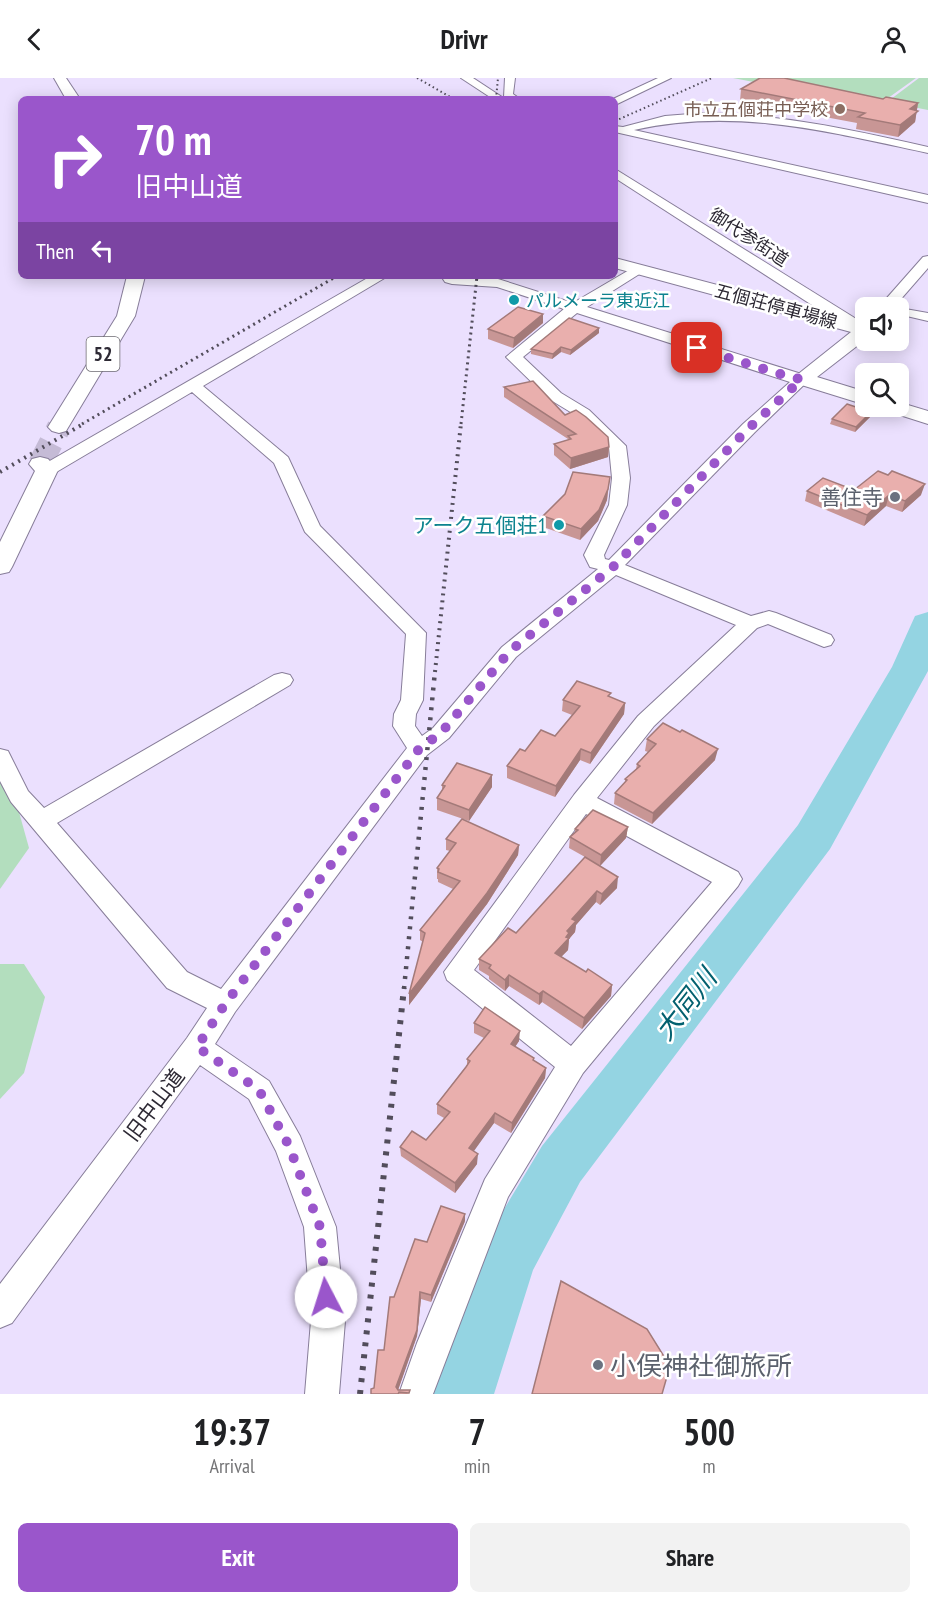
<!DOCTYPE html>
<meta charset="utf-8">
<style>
body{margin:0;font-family:"PT Sans Narrow","Noto Sans JP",sans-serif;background:#f2f2f2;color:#202124;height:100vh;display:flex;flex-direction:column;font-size:22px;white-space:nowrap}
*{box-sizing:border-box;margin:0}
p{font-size:20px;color:#757577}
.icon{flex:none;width:33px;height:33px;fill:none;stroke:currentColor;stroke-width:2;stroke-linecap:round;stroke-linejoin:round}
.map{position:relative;height:1316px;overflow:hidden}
.panel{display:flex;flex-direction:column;background:#fff;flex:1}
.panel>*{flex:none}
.hud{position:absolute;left:18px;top:18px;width:600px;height:183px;border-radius:9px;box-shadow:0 3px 15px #0003;background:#9a56cb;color:#fff;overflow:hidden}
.fabs{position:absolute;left:855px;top:219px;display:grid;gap:12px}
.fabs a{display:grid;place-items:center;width:54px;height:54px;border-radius:9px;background:#fff;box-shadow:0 3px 15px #0003;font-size:30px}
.pin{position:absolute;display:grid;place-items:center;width:51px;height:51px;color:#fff;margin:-26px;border-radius:12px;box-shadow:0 3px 9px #0006}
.me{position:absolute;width:66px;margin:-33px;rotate:355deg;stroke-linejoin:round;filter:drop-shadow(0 0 4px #0008)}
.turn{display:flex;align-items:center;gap:21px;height:126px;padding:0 18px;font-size:27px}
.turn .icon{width:78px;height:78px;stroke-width:2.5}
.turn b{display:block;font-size:42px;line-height:51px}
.then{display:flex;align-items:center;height:57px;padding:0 18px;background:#0003;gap:12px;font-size:22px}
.eta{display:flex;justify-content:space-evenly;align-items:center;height:102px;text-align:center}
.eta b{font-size:36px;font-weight:700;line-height:42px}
.action{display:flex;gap:12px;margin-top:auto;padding:12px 18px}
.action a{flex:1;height:69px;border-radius:9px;background:#9a56cb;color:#fff;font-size:24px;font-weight:700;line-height:69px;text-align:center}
.action a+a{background:#f2f2f2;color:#202124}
header{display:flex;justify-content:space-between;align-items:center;height:78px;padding:0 18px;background:#fff;font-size:27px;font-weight:700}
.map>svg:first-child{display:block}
.green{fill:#b3debe}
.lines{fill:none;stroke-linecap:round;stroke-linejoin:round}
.river{fill:#94d4e2;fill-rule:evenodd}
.major-tunnel{stroke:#c5bbd6;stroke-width:24;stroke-dasharray:24 12;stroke-linecap:butt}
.minor-casing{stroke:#877d99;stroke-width:2}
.major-casing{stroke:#877d99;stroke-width:2}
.minor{fill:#fff;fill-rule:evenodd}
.major{fill:#fff;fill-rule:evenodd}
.rail-far4{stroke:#524d5b;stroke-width:2;stroke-dasharray:1.5 3;stroke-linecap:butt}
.rail-far3{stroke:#524d5b;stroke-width:3;stroke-dasharray:2 4;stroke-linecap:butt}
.rail-far2{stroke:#524d5b;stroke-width:4;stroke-dasharray:2 5;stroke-linecap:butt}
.rail-far1{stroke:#524d5b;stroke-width:4.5;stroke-dasharray:3 7;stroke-linecap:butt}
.rail{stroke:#524d5b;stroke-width:6;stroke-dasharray:4 8;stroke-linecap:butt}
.wall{fill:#c89695}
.shaded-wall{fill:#a37a79}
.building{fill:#e9afad;stroke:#a37a79;stroke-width:1.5}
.route{stroke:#9a56cb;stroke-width:10;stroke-dasharray:0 18}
.education-dot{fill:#8d6e63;stroke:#fff;stroke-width:2}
.culture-dot{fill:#0f9aa8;stroke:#fff;stroke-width:2}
.worship-dot{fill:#6b7280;stroke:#fff;stroke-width:2}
.labels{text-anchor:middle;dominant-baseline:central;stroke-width:5;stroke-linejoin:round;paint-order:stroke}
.far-education-label{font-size:18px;fill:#785e54;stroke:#fff;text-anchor:end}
.far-street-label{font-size:18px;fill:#2d2934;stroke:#fff}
.far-culture-label{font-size:18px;fill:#0d838f;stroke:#fff;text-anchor:start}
.shield{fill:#fff;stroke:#6c6971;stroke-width:1.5}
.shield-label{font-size:20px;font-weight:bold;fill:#2d2934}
.worship-label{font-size:21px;fill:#5b616d;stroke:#fff;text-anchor:end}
.culture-label{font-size:21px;fill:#0d838f;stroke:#fff;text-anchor:end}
.street-label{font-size:21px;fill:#2d2934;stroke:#fff}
.near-worship-label{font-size:26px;fill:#5b616d;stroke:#fff;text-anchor:start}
.near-water-label{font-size:27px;font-style:italic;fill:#02606f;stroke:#fff}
</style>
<header><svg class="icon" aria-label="back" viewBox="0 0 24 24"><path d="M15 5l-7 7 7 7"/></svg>Drivr<svg class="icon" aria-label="person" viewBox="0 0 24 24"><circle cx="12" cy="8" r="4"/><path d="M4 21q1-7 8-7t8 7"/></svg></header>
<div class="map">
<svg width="928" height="1316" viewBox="0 0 928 1316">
<rect width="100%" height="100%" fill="#ebe0fe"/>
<g class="green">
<path d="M 733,0 L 916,0 L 877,28 Z"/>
<path d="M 919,0 L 928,0 L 928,32 L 887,24 Z"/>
<path d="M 9,698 L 29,770 L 0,811 L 0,702 Z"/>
<path d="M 0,886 L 24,886 L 45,919 L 24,995 L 0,1021 Z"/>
</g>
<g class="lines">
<path class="river" d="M 928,534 L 928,593 L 830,771 L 580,1104 L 533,1192 L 494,1316 L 432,1316 L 486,1161 L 542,1068 L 798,747 L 892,589 L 915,538 Z"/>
<path class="major-tunnel" d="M 40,386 L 59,349"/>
<g class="minor-casing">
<g id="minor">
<path d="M 461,0 L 473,0 L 505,21 L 493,21 Z"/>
<path d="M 505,0 L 515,0 L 513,16 L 520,21 L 504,19 Z"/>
<path d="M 658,0 L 671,0 L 615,27 L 615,21 L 613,21 Z"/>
<path d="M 703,35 C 780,36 853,52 928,69 L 928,75 C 829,54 736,29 634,52 L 928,117 L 928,125 L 615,54 L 615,48 L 623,49 L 665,38 Z"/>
<path d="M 615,91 L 866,247 L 866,256 L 846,249 L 615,100 Z"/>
<path d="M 928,178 L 928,190 L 894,229 L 928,235 L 928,243 L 898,236 L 898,230 L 878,230 L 923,179 Z"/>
<path d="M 636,188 L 643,192 L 641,195 L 587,229 L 808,298 L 810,301 L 755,354 L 625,487 L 751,538 L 769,533 L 776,535 L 831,557 L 834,562 L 831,567 L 824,569 L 768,546 L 757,550 L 654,648 L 597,720 L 738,794 L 742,801 L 738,808 L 583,995 L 508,1119 L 433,1316 L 399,1316 L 417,1265 L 485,1101 L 555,989 L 447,902 L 444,894 L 574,717 L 638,638 L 736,547 L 616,497 L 516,579 L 449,660 L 427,677 L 235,934 L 215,966 L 269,1003 L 300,1058 L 336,1149 L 345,1243 L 339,1316 L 305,1316 L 311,1243 L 304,1149 L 276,1073 L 249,1021 L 200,987 L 12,1245 L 0,1250 L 0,1206 L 187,960 L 207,930 L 167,910 L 11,724 L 0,703 L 0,671 L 8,673 L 28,713 L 44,730 L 274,597 L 282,595 L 290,597 L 293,602 L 290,607 L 57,745 L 187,894 L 221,911 L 407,670 L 393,648 L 394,636 L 401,622 L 406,556 L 305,454 L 274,385 L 192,314 L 53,396 L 41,396 L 38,392 L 41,388 L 371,198 L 388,198 L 203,308 L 288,379 L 320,448 L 426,555 L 423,622 L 416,636 L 415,648 L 422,658 L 433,650 L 502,569 L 598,491 L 590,489 L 584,477 L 609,427 L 612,400 L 609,369 L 577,338 L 549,321 L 506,279 L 564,231 L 497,209 L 452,206 L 445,204 L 441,198 L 498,201 L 573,225 ZM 577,235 L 790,304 L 743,346 L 609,482 L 605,481 L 604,477 L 627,427 L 630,400 L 626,368 L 589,332 L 561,315 L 523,279 ZM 586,736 L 712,804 L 571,968 L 474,892 Z"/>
</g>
</g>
<g class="major-casing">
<g id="major">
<path d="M 54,0 L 66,0 L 80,21 L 66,21 Z"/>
<path d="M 615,180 L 866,246 L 866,261 L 817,299 L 866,314 L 866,327 L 795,305 L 792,301 L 851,254 L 615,190 Z"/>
<path d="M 127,198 L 145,198 L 135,238 L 66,353 L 59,355 L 52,353 L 48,349 L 117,238 Z"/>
<path d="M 898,324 L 928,333 L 928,346 L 884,332 L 881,328 L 898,328 Z"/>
<path d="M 40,379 L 48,381 L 58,392 L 12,489 L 9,494 L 0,496 L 0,464 L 35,393 L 29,386 L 32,381 Z"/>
</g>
</g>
<use href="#minor" class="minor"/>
<use href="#major" class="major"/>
<g class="rail-far4">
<path d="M 417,0 L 454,21"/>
<path d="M 496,21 L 498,0"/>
<path d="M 615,43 L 712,0"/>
</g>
<g class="rail-far3">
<path d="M 82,346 L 337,198"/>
<path d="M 461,346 L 477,198"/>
</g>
<g class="rail-far2">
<path d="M 0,394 L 85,345"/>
<path d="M 435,594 L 461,345"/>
</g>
<path class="rail-far1" d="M 404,911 L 435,593"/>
<path class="rail" d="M 360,1316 L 404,910"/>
</g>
<g class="wall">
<path d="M 741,11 L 883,21 L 918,25 L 915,44 L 898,59 L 856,51 L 857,45 L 740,23 Z"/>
<path d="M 543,245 L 513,270 L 488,261 L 488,251 Z"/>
<path d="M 599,255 L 570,277 L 561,274 L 552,281 L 531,276 L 531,271 Z"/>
<path d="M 504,309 L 565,337 L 609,369 L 608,379 L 570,391 L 554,377 L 554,366 L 568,362 L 568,361 L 504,319 Z"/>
<path d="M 871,334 L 870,339 L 855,354 L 830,346 L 832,341 Z"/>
<path d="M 610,399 L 607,422 L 598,443 L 580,462 L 543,449 L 543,438 Z"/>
<path d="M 854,412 L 921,417 L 902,434 L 886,428 L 864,448 L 805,423 L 807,413 Z"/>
<path d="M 610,619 L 625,625 L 624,636 L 590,686 L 580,682 L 555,719 L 507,700 L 507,688 L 525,673 L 555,658 L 572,637 L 562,633 L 563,622 Z"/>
<path d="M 647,661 L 715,682 L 652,746 L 614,726 L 615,715 L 625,705 L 625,701 L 636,691 L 637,686 L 648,674 L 645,673 Z"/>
<path d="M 492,697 L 492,709 L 469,743 L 437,732 L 437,720 L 442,713 L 442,707 Z"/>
<path d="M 628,749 L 626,760 L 600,788 L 617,810 L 600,827 L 596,824 L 576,847 L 575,854 L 569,861 L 568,872 L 561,879 L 586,894 L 612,907 L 611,918 L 582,951 L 542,924 L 539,927 L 509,908 L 505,913 L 489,901 L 489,898 L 479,892 L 479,881 L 516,855 L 585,779 L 569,770 L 570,759 L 575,755 L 575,751 Z"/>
<path d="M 446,761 L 519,767 L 518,777 L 487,826 L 409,927 L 409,916 L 423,864 L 420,862 L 420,852 L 453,811 L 438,804 L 438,801 L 437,801 L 437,790 L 450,773 L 446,772 Z"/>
<path d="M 474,945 L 519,963 L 515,969 L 534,980 L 534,983 L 546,990 L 545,1000 L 511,1055 L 494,1045 L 473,1073 L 477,1086 L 455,1115 L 401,1078 L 400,1069 L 426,1062 L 444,1040 L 437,1036 L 437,1026 L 467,987 L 467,981 L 484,960 L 474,955 Z"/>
<path d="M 465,1143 L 431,1224 L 421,1221 L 417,1258 L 398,1312 L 410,1316 L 371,1316 L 374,1310 L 384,1272 L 394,1219 L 427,1164 Z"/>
</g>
<g class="shaded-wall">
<path d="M 918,25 L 915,44 L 898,59 L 900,47 L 910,31 Z"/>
<path d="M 543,236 L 543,245 L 513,270 L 514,260 Z"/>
<path d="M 599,250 L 599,255 L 570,277 L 571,272 Z"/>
<path d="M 561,269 L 561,274 L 552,281 L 553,276 Z"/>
<path d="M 871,334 L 870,339 L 855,354 L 856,349 Z"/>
<path d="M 609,369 L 608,379 L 570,391 L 571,380 Z"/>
<path d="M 925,406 L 921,417 L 902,434 L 905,423 Z"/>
<path d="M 608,411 L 607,422 L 598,443 L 580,462 L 581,451 Z"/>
<path d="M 889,417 L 886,428 L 864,448 L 867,437 Z"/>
<path d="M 625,625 L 624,636 L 590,686 L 591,675 Z"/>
<path d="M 581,671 L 580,682 L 555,719 L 556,708 Z"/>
<path d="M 718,671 L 715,682 L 652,746 L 653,735 Z"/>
<path d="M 492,697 L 492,709 L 469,743 L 469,732 Z"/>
<path d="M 628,749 L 626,760 L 600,788 L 601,777 Z"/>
<path d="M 519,767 L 518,777 L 487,826 L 409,927 L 409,916 Z"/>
<path d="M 618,799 L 617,810 L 600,827 L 602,816 Z"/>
<path d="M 597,813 L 596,824 L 576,847 L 575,854 L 569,861 L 568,872 L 554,886 L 555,875 L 572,841 Z"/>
<path d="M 509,897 L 509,908 L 505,913 L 505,902 Z"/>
<path d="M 612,907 L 611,918 L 582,951 L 584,940 Z"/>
<path d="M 543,913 L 542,924 L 539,927 L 539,916 Z"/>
<path d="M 520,953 L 519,963 L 510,976 L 511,966 Z"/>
<path d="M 546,990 L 545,1000 L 511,1055 L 512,1045 Z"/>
<path d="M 495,1035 L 494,1045 L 469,1080 L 469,1070 Z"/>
<path d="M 478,1076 L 477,1086 L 455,1115 L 455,1105 Z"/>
<path d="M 465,1136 L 465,1143 L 431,1224 L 431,1217 Z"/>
<path d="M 420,1214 L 421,1221 L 417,1258 L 397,1315 L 396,1309 Z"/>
</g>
<g class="building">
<path d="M 760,0 L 784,0 L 883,21 L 886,19 L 918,25 L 910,31 L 918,33 L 900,47 L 858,39 L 865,35 L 741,11 Z"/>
<path d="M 518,229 L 543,236 L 514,260 L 488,251 Z"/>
<path d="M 569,240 L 599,250 L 571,272 L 561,269 L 553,276 L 531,271 Z"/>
<path d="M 533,303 L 565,337 L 576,332 L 586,339 L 608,359 L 609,369 L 571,380 L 554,366 L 571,361 L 568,358 L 576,356 L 504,309 Z"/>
<path d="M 847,326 L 871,334 L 856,349 L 832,341 Z"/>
<path d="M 878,393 L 888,397 L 892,393 L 925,406 L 905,423 L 889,417 L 867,437 L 807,413 L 823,400 L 854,412 Z"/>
<path d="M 573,394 L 610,399 L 608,411 L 599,432 L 581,451 L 543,438 L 565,416 Z"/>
<path d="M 577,603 L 611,615 L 608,618 L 625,625 L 591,675 L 581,671 L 556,708 L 507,688 L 520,671 L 525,673 L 541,652 L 555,658 L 580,628 L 563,622 Z"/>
<path d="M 663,645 L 680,654 L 682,652 L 718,671 L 653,735 L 615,715 L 627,702 L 625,701 L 640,688 L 637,686 L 656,666 L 647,661 Z"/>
<path d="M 457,685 L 492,697 L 469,732 L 437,720 L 445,708 L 442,707 Z"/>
<path d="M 593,732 L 628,749 L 601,777 L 570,759 L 578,752 L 575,751 Z"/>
<path d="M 462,741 L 519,767 L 487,815 L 409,916 L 425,855 L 420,852 L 460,803 L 438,794 L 439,791 L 437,790 L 456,765 L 446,761 Z"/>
<path d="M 585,779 L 618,799 L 602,816 L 597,813 L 572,841 L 576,843 L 567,853 L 569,855 L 566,859 L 569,860 L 555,875 L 586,894 L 588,891 L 612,907 L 584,940 L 543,913 L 539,916 L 509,897 L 505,902 L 489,890 L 491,887 L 479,881 L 508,850 L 516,855 Z"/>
<path d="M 485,929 L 520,953 L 511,966 L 534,980 L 533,982 L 546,990 L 512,1045 L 495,1035 L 469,1070 L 478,1076 L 455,1105 L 400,1069 L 412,1053 L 426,1062 L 450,1034 L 437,1026 L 466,989 L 470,983 L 467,981 L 490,953 L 474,945 Z"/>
<path d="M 441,1128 L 465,1136 L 431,1217 L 420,1214 L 417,1252 L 396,1309 L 398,1312 L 410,1312 L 409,1315 L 399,1314 L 398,1316 L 371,1316 L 371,1311 L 374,1310 L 378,1272 L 384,1272 L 390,1219 L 394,1219 L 415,1161 L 427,1164 Z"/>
<path d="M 561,1203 L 647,1251 L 670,1288 L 662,1316 L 532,1316 Z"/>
</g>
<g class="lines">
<path class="route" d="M 326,1219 L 320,1149 L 289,1068 L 259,1012 L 197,969 L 225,926 L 419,671 L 441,655 L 509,574 L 613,489 L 749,350 L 802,301 L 793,300 L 697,270"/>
</g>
<circle class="education-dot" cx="840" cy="31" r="6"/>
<g class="culture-dot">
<circle cx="514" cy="222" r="6"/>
<circle cx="559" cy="447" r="6"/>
</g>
<g class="worship-dot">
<circle cx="895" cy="419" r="6"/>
<circle cx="598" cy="1287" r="6"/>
</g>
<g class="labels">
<g class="far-education-label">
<text x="828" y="31">市立五個荘中学校</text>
</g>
<g class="far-street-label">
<text transform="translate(749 159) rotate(33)">御代参街道</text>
<text transform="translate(776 228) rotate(15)">五個荘停車場線</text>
</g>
<g class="far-culture-label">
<text x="526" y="222">パルメーラ東近江</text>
</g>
<rect class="shield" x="86.5" y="259" width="33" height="34" rx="4.5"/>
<g class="shield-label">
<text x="103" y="276">52</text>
</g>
<g class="worship-label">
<text x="883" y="419">善住寺</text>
</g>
<g class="culture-label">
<text x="547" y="447">アーク五個荘1</text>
</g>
<g class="street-label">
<text transform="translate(154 1027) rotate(-53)">旧中山道</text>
</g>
<g class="near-worship-label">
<text x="610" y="1287">小俣神社御旅所</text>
</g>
<g class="near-water-label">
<text transform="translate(685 926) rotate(-52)">大同川</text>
</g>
</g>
</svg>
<div class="fabs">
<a><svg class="icon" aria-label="sound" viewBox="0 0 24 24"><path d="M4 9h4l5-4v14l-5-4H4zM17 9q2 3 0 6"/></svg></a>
<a><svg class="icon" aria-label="search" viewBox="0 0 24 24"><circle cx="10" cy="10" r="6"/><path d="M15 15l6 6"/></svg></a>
</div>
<div class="pin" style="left:697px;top:270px;background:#d93025"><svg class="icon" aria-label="arrive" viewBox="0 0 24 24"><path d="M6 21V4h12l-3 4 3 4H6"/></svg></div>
<svg class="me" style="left:326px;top:1219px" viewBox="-20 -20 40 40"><circle r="19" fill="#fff"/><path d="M0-13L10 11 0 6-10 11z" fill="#9a56cb"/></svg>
<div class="hud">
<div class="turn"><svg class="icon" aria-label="right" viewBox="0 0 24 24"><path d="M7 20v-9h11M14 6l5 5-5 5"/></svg><div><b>70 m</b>旧中山道</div></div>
<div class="then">Then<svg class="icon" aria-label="left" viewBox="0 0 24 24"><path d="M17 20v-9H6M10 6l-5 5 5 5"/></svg></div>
</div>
</div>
<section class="panel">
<div class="eta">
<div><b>19:37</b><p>Arrival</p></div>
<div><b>7</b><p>min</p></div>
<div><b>500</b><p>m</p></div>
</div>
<div class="action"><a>Exit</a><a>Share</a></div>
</section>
